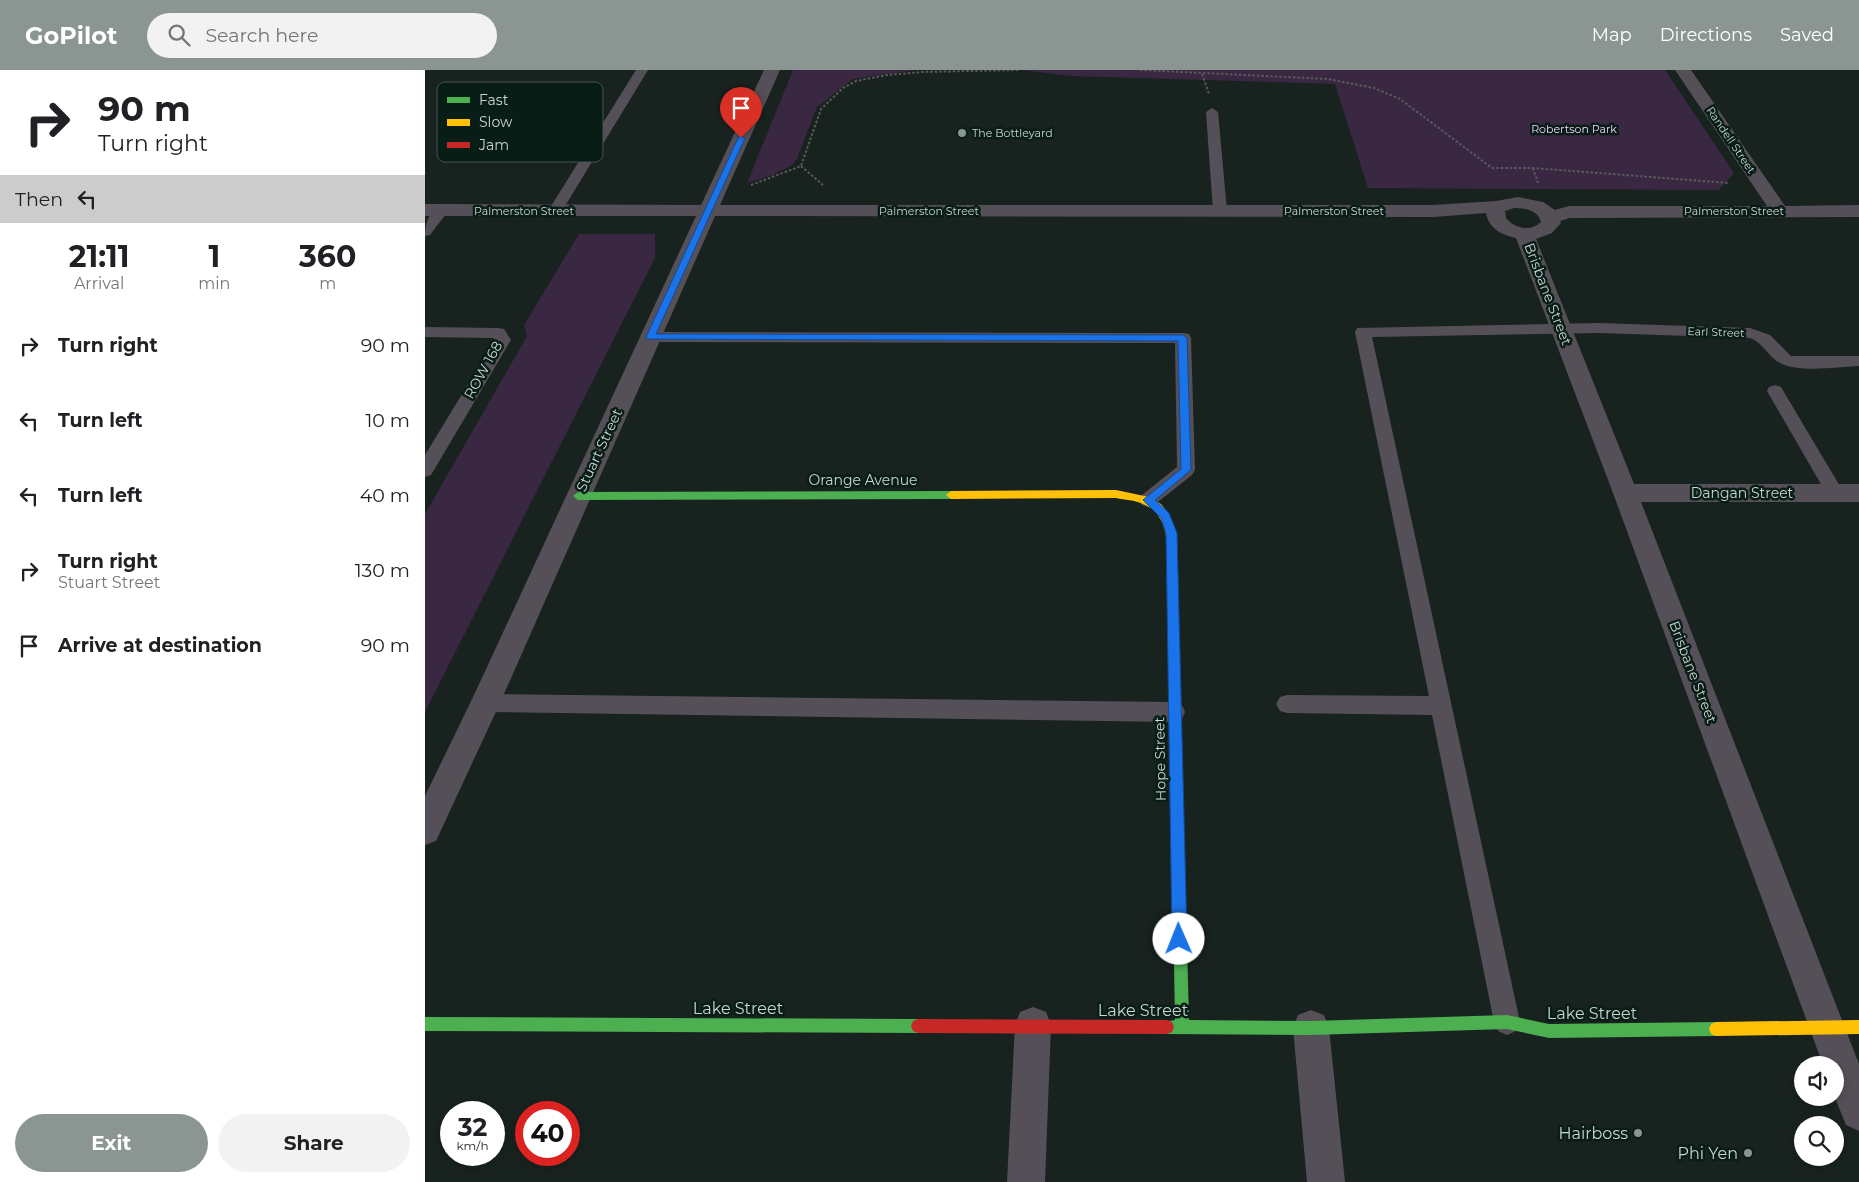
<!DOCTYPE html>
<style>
body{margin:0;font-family:Montserrat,sans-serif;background:#f2f2f2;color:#202124;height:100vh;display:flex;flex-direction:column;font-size:19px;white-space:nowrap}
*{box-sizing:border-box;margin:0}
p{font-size:16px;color:#757577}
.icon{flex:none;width:28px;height:28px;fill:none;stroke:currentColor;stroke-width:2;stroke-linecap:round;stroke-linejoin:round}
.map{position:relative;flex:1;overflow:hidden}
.panel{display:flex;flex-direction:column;background:#fff;width:425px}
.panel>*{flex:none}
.top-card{background:#fff;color:#202124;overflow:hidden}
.controls{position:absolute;left:1369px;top:986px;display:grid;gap:10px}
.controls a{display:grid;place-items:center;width:50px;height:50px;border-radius:50%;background:#fff;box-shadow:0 2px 8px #0003;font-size:25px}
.speed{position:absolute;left:15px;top:1031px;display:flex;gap:10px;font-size:25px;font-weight:700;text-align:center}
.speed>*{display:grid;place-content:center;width:65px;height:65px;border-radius:50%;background:#fff;box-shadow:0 2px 8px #0003;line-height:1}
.speed small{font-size:12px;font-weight:400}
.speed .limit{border:8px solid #d22;background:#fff;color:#111}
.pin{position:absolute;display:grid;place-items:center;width:42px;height:42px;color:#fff;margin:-51px -21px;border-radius:50% 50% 50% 0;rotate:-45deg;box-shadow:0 0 5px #0007}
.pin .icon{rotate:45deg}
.me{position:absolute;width:55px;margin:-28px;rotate:359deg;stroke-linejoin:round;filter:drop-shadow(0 0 4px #0008)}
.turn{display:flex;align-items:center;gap:18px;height:105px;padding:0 15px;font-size:22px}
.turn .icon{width:65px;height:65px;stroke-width:2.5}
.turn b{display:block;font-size:35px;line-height:42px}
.then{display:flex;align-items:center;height:48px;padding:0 15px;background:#0003;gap:10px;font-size:19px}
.eta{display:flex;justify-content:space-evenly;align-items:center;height:85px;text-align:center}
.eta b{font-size:30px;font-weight:700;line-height:35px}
.button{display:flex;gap:10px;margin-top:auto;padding:10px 15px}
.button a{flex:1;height:58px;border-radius:30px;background:#8b9692;color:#fff;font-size:20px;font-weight:700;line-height:58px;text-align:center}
.button a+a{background:#f2f2f2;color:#202124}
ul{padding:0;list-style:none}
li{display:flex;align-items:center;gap:15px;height:75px;padding:0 15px}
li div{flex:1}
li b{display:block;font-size:19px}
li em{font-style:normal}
header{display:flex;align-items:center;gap:30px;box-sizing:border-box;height:70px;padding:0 25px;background:#8b9692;color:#fff}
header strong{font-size:24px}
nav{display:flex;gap:28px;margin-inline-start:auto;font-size:18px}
.search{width:350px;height:45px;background:#f2f2f2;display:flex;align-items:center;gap:12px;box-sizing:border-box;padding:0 18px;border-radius:28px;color:#757577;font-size:19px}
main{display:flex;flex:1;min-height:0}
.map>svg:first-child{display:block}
.green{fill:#3a2741}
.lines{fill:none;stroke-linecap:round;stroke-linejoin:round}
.path{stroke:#5a5a5e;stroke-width:2;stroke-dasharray:2.5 2;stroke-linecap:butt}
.lane{fill:#555058;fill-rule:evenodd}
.street{fill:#555058;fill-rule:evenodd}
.fast{fill:#4caf50;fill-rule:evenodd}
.slow{fill:#ffc107;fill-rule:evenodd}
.jam{fill:#c62828;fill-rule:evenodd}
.route{fill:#1a73e8;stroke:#114b97}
.poi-dot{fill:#8b9692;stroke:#091d17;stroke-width:2}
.labels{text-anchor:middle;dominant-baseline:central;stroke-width:5;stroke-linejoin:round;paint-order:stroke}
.far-park-label{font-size:11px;fill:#f1d5fa;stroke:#091d17}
.far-poi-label{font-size:11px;fill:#c9d5d0;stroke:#091d17;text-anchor:start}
.far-street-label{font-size:11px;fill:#c9d5d0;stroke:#091d17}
.street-label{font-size:14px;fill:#c9d5d0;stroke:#091d17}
.near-street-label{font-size:16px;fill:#c9d5d0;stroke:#091d17}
.near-poi-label{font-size:16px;fill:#c9d5d0;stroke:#091d17;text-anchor:end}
.key{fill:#091d17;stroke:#43544e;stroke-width:1}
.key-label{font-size:14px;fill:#c9d5d0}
</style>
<header>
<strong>GoPilot</strong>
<div class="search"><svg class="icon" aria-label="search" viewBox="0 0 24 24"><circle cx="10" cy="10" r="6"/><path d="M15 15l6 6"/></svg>Search here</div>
<nav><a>Map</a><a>Directions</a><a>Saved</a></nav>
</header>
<main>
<section class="panel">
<div class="top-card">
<div class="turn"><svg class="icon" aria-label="right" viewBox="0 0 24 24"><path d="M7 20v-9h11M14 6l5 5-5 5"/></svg><div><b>90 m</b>Turn right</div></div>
<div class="then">Then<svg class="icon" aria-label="left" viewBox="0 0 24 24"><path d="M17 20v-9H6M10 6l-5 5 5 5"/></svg></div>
</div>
<div class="eta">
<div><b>21:11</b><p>Arrival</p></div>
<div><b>1</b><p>min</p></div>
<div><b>360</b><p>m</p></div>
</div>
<ul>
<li><svg class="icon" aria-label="right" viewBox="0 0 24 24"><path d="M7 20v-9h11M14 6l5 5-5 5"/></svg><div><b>Turn right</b></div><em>90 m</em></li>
<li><svg class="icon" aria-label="left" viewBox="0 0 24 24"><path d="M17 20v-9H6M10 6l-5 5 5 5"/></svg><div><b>Turn left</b></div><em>10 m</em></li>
<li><svg class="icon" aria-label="left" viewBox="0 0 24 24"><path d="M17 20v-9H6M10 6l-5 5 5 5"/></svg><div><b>Turn left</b></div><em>40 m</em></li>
<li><svg class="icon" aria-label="right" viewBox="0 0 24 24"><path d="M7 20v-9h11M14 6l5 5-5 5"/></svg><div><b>Turn right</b><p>Stuart Street</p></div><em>130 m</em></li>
<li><svg class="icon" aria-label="arrive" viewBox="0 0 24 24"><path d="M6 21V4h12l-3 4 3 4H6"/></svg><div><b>Arrive at destination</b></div><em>90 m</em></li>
</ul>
<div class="button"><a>Exit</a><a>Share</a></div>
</section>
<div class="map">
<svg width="1434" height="1112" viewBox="0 0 1434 1112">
<rect width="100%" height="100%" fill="#18221f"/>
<g class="green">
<path d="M 368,0 L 491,0 L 428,9 L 392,37 L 372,89 L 366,96 L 345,106 L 322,113 Z"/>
<path d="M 597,0 L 1240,0 L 1309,103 L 1294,120 L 943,118 L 910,14 L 645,6 Z"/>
<path d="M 154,164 L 230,164 L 230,188 L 0,642 L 0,444 L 102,266 L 99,255 Z"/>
</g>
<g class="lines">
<g class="path">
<path d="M 715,0 L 903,9 L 949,18 L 975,29 L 1067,98 L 1108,98 L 1304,113"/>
<path d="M 777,4 L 784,24"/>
<path d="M 376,96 L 398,115"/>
<path d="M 1108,98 L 1113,113"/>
<path d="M 326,115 L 376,96 L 396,39 L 418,18 L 431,11 L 462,5 L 497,2 L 593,0"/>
</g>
<g class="lane">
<path d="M 211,0 L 223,0 L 137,141 L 135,144 L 125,144 L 123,141 Z"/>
<path d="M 787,38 L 793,42 L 802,141 L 795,145 L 788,141 L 781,42 Z"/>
<path d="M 17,136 L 24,140 L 5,165 L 0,166 C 0,154 4,139 17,136 Z"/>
<path d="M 1174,253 L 1325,258 L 1345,265 L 1366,286 L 1434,286 L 1434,296 C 1413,297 1374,303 1355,293 C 1343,287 1339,273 1325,268 L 1174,263 L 947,267 L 1095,952 L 1091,961 L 1082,965 L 1073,961 L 1069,952 L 1007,645 L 862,643 L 855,641 L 851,634 L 855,627 L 862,625 L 1004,626 L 930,262 L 932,258 Z"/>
<path d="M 0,257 L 73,258 L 79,259 L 86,270 L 6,405 L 0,407 L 0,385 L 70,270 L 68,268 L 0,267 Z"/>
<path d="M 226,262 L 758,263 L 764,264 L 766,268 L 770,400 L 767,405 L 729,435 L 723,437 L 717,435 L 714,430 L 717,425 L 752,397 L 750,273 L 226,272 L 220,271 L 218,267 L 220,263 Z"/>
<path d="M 1350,315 L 1356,317 L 1416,418 L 1419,423 L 1416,428 L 1410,430 L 1404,428 L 1342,321 L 1344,317 Z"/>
<path d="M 60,624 L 749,632 L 757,635 L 760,642 L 757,649 L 749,652 L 60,642 L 53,640 L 49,633 L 53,626 Z"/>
</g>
<g class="street">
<path d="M 339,0 L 355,0 L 295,135 L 1008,135 L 1071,131 L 1093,127 L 1118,132 L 1130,140 L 1144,136 L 1342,136 L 1250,0 L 1266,0 L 1360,136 L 1434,135 L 1434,147 L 1145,148 L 1135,151 L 1136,153 L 1127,163 L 1111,169 L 1209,414 L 1434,414 L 1434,432 L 1216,432 L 1434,994 L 1434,1061 L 1421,1055 L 1410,1028 L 1410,995 L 1398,995 L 1188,423 L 1091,168 C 1077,165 1064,159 1061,143 L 1008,147 L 290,146 L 75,633 L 11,771 L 0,775 L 0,726 L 49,625 L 271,146 L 0,146 L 0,134 L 276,135 ZM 1089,138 C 1100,138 1113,140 1116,152 C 1106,162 1090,159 1081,148 L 1080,141 Z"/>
<path d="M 608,937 L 621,942 L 626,955 L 620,1112 L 582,1112 L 590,955 L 595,942 Z"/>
<path d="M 886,940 L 899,945 L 904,958 L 920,1112 L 882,1112 L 868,958 L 873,945 Z"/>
</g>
<g class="fast">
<path d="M 526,421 L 531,425 L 526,429 L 153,430 L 148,426 L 153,422 Z"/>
<path d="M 747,503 L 751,504 L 752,507 L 764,950 L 886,951 L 1082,945 L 1124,954 L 1291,952 L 1296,954 L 1298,959 L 1296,964 L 1291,966 L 1124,968 L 1082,959 L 886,965 L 742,964 L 737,962 L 735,957 L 737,952 L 750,950 L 742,507 L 743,504 Z"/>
<path d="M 0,947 L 493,949 L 498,951 L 500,956 L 498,961 L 493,963 L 0,961 Z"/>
</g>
<g class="slow">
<path d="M 691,420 L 724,427 L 736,434 L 741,440 L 752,463 L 752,507 L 751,510 L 743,510 L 742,507 C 742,481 747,446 718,434 C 710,430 700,430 691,428 L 526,429 L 521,425 L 526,421 Z"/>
<path d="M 1434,950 L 1434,964 L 1291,966 L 1286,964 L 1284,959 L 1286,954 L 1291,952 Z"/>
</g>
<path class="jam" d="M 493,949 L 742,950 L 747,952 L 749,957 L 747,962 L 742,964 L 493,963 L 488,961 L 486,956 L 488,951 Z"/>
</g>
<path class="route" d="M 314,66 L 320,68 L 231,264 L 758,265 L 762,268 L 766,400 L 730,430 L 744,443 L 752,463 L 762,869 L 759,874 L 754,876 L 750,874 L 747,869 L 741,463 L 736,448 L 718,430 L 756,399 L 753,271 L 222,269 L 221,267 Z"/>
<g class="poi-dot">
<circle cx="537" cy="63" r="5"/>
<circle cx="1213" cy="1063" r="5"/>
<circle cx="1323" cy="1083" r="5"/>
</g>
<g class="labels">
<g class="far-park-label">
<text x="1149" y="59">Robertson Park</text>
</g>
<g class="far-poi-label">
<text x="547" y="63">The Bottleyard</text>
</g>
<g class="far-street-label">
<text transform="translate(1306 70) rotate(56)">Randell Street</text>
<text x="99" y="141">Palmerston Street</text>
<text x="504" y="141">Palmerston Street</text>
<text x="909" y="141">Palmerston Street</text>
<text x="1309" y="141">Palmerston Street</text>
<text transform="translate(1291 262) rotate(2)">Earl Street</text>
</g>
<g class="street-label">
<text transform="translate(1123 224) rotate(69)">Brisbane Street</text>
<text transform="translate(58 300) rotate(-61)">ROW 168</text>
<text transform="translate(174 380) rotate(-65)">Stuart Street</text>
<text x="438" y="410">Orange Avenue</text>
<text x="1317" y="423">Dangan Street</text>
<text transform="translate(1268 602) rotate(69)">Brisbane Street</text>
<text transform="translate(735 689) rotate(-91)">Hope Street</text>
</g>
<g class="near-street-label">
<text x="313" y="938">Lake Street</text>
<text x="718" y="940">Lake Street</text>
<text x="1167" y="943">Lake Street</text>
</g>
<g class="near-poi-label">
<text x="1203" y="1063">Hairboss</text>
<text x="1313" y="1083">Phi Yen</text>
</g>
</g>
<rect x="12" y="12" width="166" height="80" rx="8" class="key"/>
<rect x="22" y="27" width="23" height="6" fill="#4caf50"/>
<rect x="22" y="49" width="23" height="7" fill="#ffc107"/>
<rect x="22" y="72" width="23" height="6" fill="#c62828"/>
<g class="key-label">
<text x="54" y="35">Fast</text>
<text x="54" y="57">Slow</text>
<text x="54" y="80">Jam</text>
</g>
</svg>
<div class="controls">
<a><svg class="icon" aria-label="sound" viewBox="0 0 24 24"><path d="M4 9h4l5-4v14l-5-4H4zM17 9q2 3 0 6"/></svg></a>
<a><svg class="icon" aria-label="search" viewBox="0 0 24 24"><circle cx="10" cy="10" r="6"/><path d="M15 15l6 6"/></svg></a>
</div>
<div class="speed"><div>32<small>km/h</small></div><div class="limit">40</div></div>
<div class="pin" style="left:316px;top:68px;background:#d93025"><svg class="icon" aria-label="arrive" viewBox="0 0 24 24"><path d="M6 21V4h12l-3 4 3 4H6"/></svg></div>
<svg class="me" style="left:754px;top:869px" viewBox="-20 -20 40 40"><circle r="19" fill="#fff"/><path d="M0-13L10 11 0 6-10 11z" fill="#1a73e8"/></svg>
</div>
</main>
